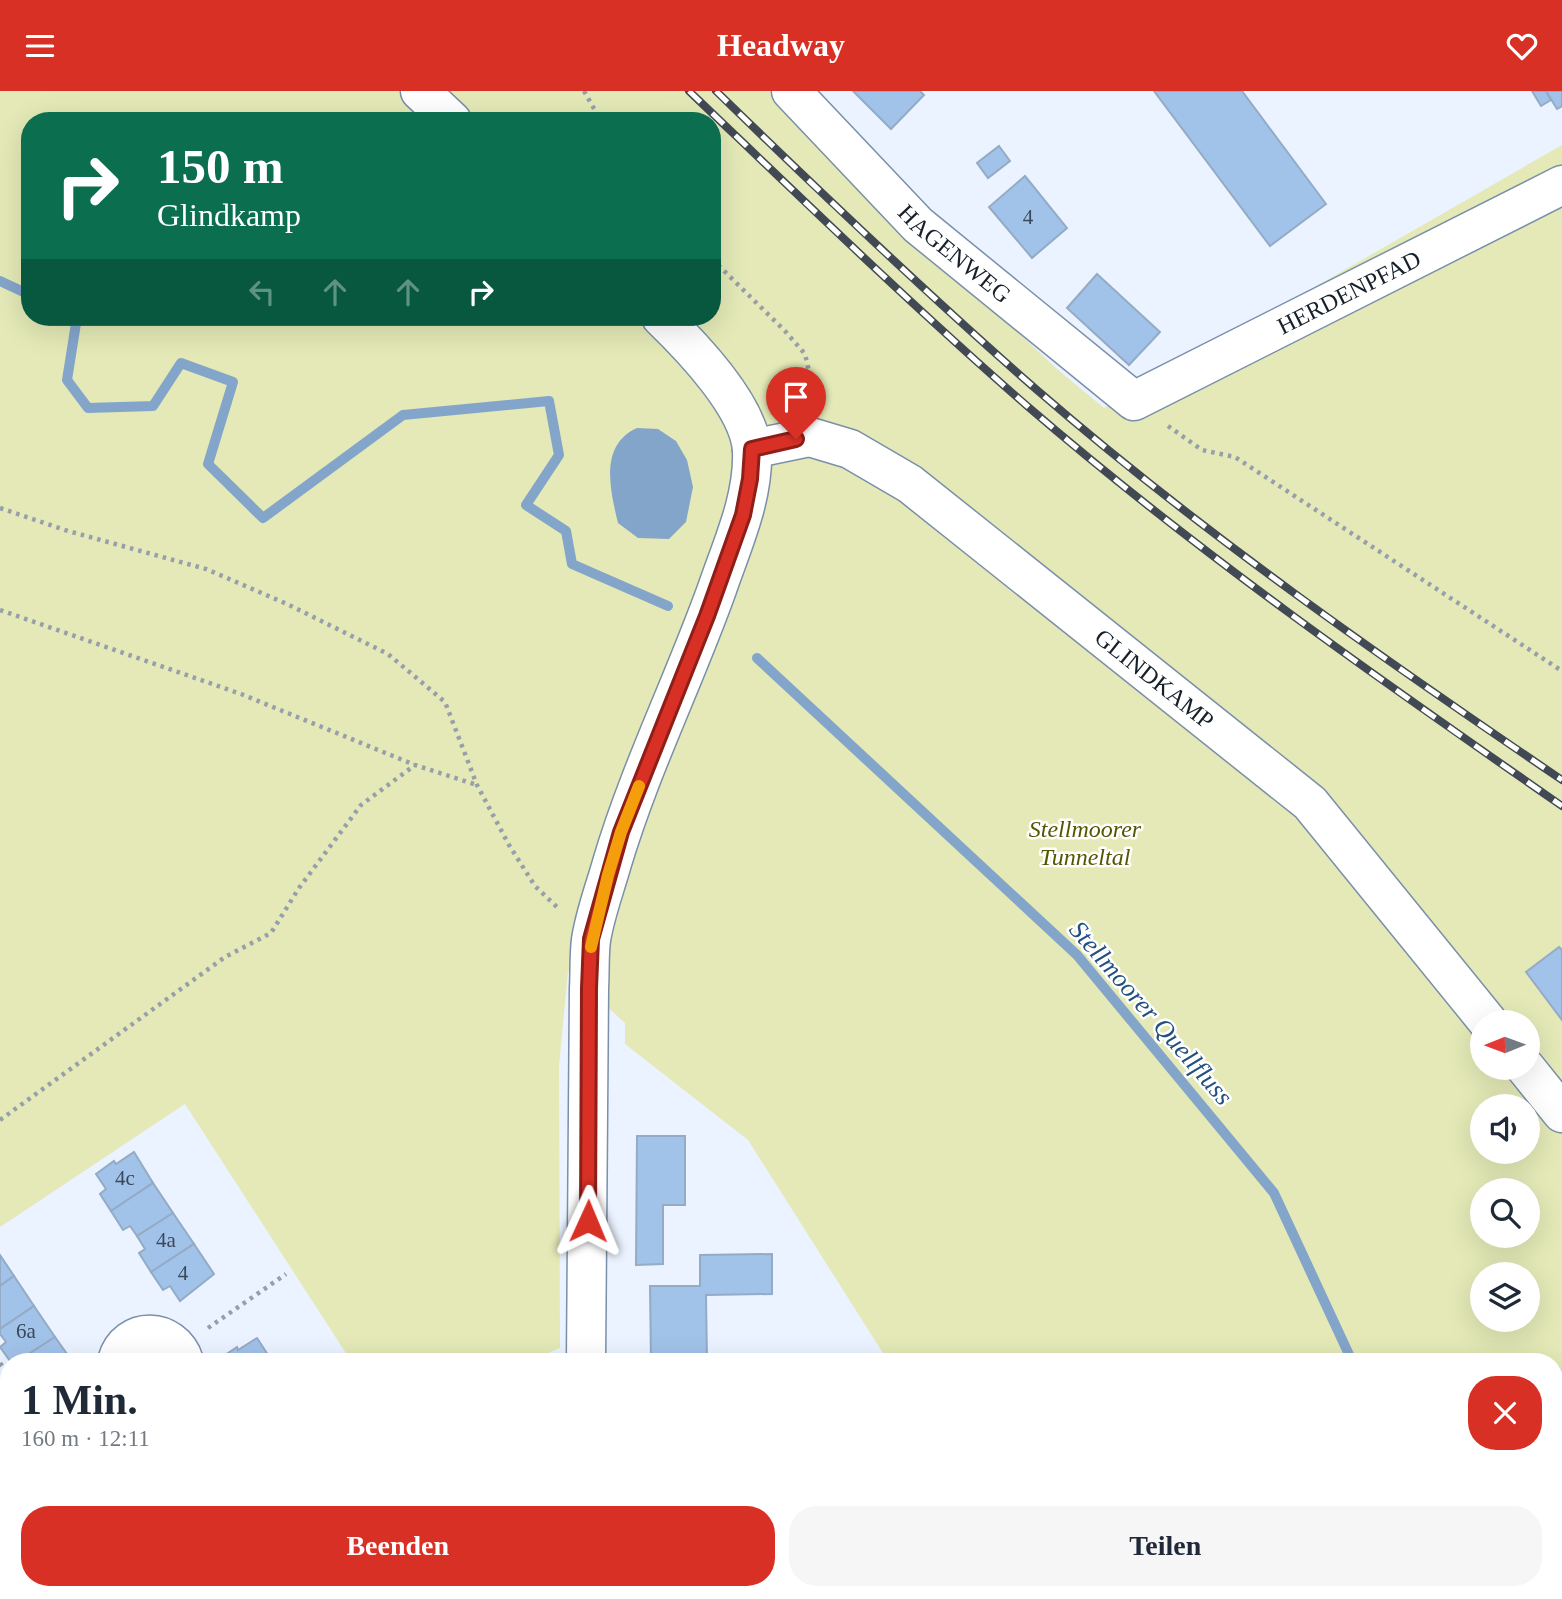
<!DOCTYPE html>
<html lang="de">
<meta charset="utf-8">
<style>
body{margin:0;font-family:Georgia,serif;background:#f6f6f7;color:#1f2937;height:100vh;display:flex;flex-direction:column;font-size:26px;white-space:nowrap}
*{box-sizing:border-box;margin:0}
p{font-size:23px;color:#747a83}
.icon{flex:none;width:38px;height:38px;fill:none;stroke:currentColor;stroke-width:2;stroke-linecap:round;stroke-linejoin:round}
.map{position:relative;flex:1;overflow:hidden}
.panel{position:absolute;left:0px;top:1262px;width:1563px;height:247px;display:flex;flex-direction:column;background:#fff;border-radius:28px 28px 0 0;box-shadow:0 7px 28px #0002}
.panel>*{flex:none}
.guide{position:absolute;left:21px;top:21px;width:700px;height:214px;border-radius:28px;box-shadow:0 7px 28px #0002;background:#0b6e4f;color:#fff;overflow:hidden}
.needle{width:46px;rotate:269deg}
.buttons{position:absolute;left:1470px;top:919px;display:grid;gap:14px}
.buttons a{display:grid;place-items:center;width:70px;height:70px;border-radius:50%;background:#fff;box-shadow:0 7px 28px #0002;font-size:35px}
.pin{position:absolute;display:grid;place-items:center;width:60px;height:60px;color:#fff;margin:-72px -30px;border-radius:50% 50% 50% 0;rotate:-45deg;box-shadow:0 0 7px #0007}
.pin .icon{rotate:45deg}
.me{position:absolute;width:77px;margin:-38px;rotate:1deg;stroke-linejoin:round;filter:drop-shadow(0 0 5px #0008)}
.turn{display:flex;align-items:center;gap:24px;height:147px;padding:0 21px;font-size:32px}
.turn .icon{width:91px;height:91px;stroke-width:2.5}
.turn b{display:block;font-size:49px;line-height:60px}
.lanes{display:flex;align-items:center;height:66px;padding:0 21px;background:#0003;justify-content:center;gap:35px;direction:ltr}
.lanes .off{opacity:.35}
.round{display:grid;place-items:center;flex:none;width:74px;height:74px;border-radius:28px;background:#f6f6f7}
.overview{display:flex;align-items:center;justify-content:space-between;height:119px;padding:0 21px}
h1{font-size:42px;font-weight:700;line-height:52px}
.cta{display:flex;gap:14px;margin-top:auto;padding:14px 21px}
.cta a{flex:1;height:80px;border-radius:28px;background:#d93025;color:#fff;font-size:28px;font-weight:700;line-height:80px;text-align:center}
.cta a+a{background:#f6f6f7;color:#1f2937}
header{display:flex;justify-content:space-between;align-items:center;height:91px;padding:0 21px;background:#d93025;color:#fff;font-size:32px;font-weight:700}
.map>svg:first-child{display:block}
.green{fill:#e4e9b7;fill-rule:evenodd}
.water{fill:#84a5ca}
.lines{fill:none;stroke-linecap:round;stroke-linejoin:round}
.stream{stroke:#84a5ca;stroke-width:10}
.building{fill:#a1c2e9;stroke:#94abc5;stroke-width:2}
.minor-casing{stroke:#7a8fa9;stroke-width:41}
.path{stroke:#969faa;stroke-width:4.5;stroke-dasharray:3.5 5;stroke-linecap:butt}
.minor{stroke:#fff;stroke-width:38}
.rail-casing{stroke:#414954;stroke-width:8}
.rail{stroke:#fff;stroke-width:5;stroke-dasharray:16;stroke-linecap:butt}
.route-casing{stroke:#8d1f18;stroke-width:18}
.route{stroke:#d93025;stroke-width:12}
.slow{stroke:#f59e0b;stroke-width:12}
.labels{text-anchor:middle;dominant-baseline:central;stroke-width:5;stroke-linejoin:round;paint-order:stroke}
.number-label{font-size:21px;fill:#3a4859}
.street-label{font-size:24px;fill:#171f29;stroke:#fff}
.park-label{font-size:24px;font-style:italic;fill:#545601;stroke:#fff}
.water-label{font-size:26px;font-style:italic;fill:#225081;stroke:#fff}
</style>
<header><svg class="icon" aria-label="menu" viewBox="0 0 24 24"><path d="M4 6h16M4 12h16M4 18h16"/></svg>Headway<svg class="icon" aria-label="heart" viewBox="0 0 24 24"><path d="M12 20l-8-8c-3-5 5-10 8-4 3-6 11-1 8 4z"/></svg></header>
<div class="map">
<svg width="1562" height="1508" viewBox="0 0 1562 1508">
<rect width="100%" height="100%" fill="#eaf3ff"/>
<path class="green" d="M 0,0 L 769,0 L 844,78 L 1057,278 L 1104,317 L 1562,54 L 1562,1508 L 636,1508 L 635,1505 L 654,1500 L 1554,1500 L 1554,1270 L 888,1270 L 748,1049 L 625,953 L 625,932 L 568,880 L 559,975 L 560,1257 L 530,1270 L 351,1270 L 185,1013 L 0,1136 ZM 30,30 L 712,30 L 712,226 L 30,226 ZM 1482,931 L 1528,931 L 1528,976 L 1482,976 ZM 1482,1015 L 1528,1015 L 1528,1060 L 1482,1060 ZM 1482,1099 L 1528,1099 L 1528,1144 L 1482,1144 ZM 1482,1183 L 1528,1183 L 1528,1228 L 1482,1228 Z"/>
<path class="water" d="M 637,337 L 658,338 L 676,350 L 687,369 L 693,396 L 686,431 L 669,448 L 638,447 L 618,432 C 610,399 599,354 637,337 Z"/>
<g class="lines">
<g class="stream">
<path d="M 0,190 L 30,204"/>
<path d="M 77,226 L 67,289 L 88,317 L 153,315 L 181,272 L 233,291 L 208,373 L 263,427 L 403,324 L 549,310 L 559,364 L 526,414 L 566,440 L 572,473 L 668,515"/>
<path d="M 757,567 L 1077,864 L 1274,1102 L 1352,1270"/>
<path d="M 1400,1500 L 1401,1508"/>
</g>
</g>
<g class="building">
<path d="M 853,0 L 920,0 L 924,4 L 891,38 Z"/>
<path d="M 1154,0 L 1242,0 L 1326,113 L 1270,155 Z"/>
<path d="M 1532,0 L 1546,0 L 1551,9 L 1541,15 Z"/>
<path d="M 1546,0 L 1562,0 L 1562,15 L 1557,18 Z"/>
<path d="M 999,55 L 1010,70 L 988,87 L 977,72 Z"/>
<path d="M 1025,85 L 1067,137 L 1032,167 L 989,116 Z"/>
<path d="M 1097,183 L 1160,241 L 1129,274 L 1067,217 Z"/>
<path d="M 1559,856 L 1562,859 L 1562,929 L 1526,881 Z"/>
<path d="M 637,1045 L 685,1045 L 685,1114 L 663,1114 L 663,1173 L 636,1174 Z"/>
<path d="M 134,1061 L 153,1092 L 111,1120 L 100,1103 L 106,1098 L 96,1083 L 114,1070 L 116,1073 Z"/>
<path d="M 153,1092 L 173,1122 L 137,1145 L 130,1135 L 123,1139 L 111,1120 Z"/>
<path d="M 173,1122 L 194,1153 L 151,1181 L 139,1162 L 145,1158 L 137,1145 Z"/>
<path d="M 194,1153 L 214,1183 L 180,1210 L 170,1195 L 163,1199 L 151,1181 Z"/>
<path d="M 772,1163 L 772,1203 L 706,1204 L 707,1270 L 651,1270 L 650,1195 L 700,1195 L 700,1164 Z"/>
<path d="M 0,1164 L 14,1185 L 0,1195 Z"/>
<path d="M 14,1185 L 34,1215 L 0,1238 L 0,1195 Z"/>
<path d="M 34,1215 L 55,1246 L 18,1270 L 10,1270 L 0,1256 L 6,1251 L 0,1243 L 0,1238 Z"/>
<path d="M 55,1246 L 72,1270 L 18,1270 Z"/>
<path d="M 257,1247 L 272,1270 L 220,1270 L 219,1268 L 237,1256 L 238,1259 Z"/>
<path d="M 9,1415 L 9,1459 L 0,1464 L 0,1420 Z"/>
<path d="M 9,1459 L 9,1484 L 2,1486 L 0,1483 L 0,1464 Z"/>
<path d="M 261,1500 L 268,1508 L 248,1508 Z"/>
</g>
<g class="lines">
<g class="minor-casing">
<g id="minor">
<path d="M 420,0 L 452,30"/>
<path id="s1" d="M 791,0 L 918,134 L 1134,310 L 1562,94"/>
<path id="s2" d="M 752,358 L 810,346 L 850,358 L 910,393 L 1310,712 L 1488,931"/>
<path d="M 1525,976 L 1562,1022"/>
<path d="M 117,1270 C 127,1234 173,1236 184,1270"/>
<path d="M 586,1270 L 589,897 C 590,881 589,864 591,849 C 595,823 605,797 612,772 C 640,678 684,590 717,498 C 732,454 754,407 752,360 C 750,316 691,255 661,226"/>
<path d="M 0,1385 L 9,1379"/>
<path d="M 299,1500 L 305,1508"/>
<path d="M 593,1500 L 596,1508"/>
<path d="M 529,1508 L 540,1500"/>
</g>
</g>
<g class="path">
<path d="M 584,0 L 601,30"/>
<path d="M 712,168 L 785,240 L 805,263 L 814,302 L 813,310"/>
<path d="M 1168,335 L 1202,359 L 1235,366 L 1562,580"/>
<path d="M 0,417 L 68,440 L 206,478 L 287,513 L 388,563 L 445,611 L 477,694 L 509,754 L 535,795 L 560,819"/>
<path d="M 0,519 L 241,603 L 415,674 L 477,694"/>
<path d="M 0,1029 L 225,866 L 271,842 L 299,797 L 361,714 L 415,674"/>
<path d="M 208,1237 L 286,1183"/>
<path d="M 0,1272 L 9,1285"/>
</g>
<use href="#minor" class="minor"/>
<g class="rail-casing">
<g id="rail">
<path d="M 689,0 C 800,106 910,213 1026,314 C 1195,460 1379,588 1562,715"/>
<path d="M 716,0 C 821,102 927,203 1037,299 C 1202,442 1382,567 1562,689"/>
</g>
</g>
<use href="#rail" class="rail"/>
</g>
<g class="lines">
<g class="route-casing">
<path id="route" d="M 588,1130 L 589,897 L 591,848 L 621,741 L 707,525 L 743,424 L 750,388 L 752,358 L 796,348"/>
</g>
<use href="#route" class="route"/>
<path class="slow" d="M 591,856 L 608,784 L 621,741 L 639,695"/>
</g>
<g class="labels">
<g class="number-label">
<text x="1028" y="126">4</text>
<text x="125" y="1087">4c</text>
<text x="166" y="1149">4a</text>
<text x="183" y="1182">4</text>
<text x="26" y="1240">6a</text>
</g>
<g class="street-label">
<text stroke="none"><textPath href="#s1" startOffset="231">HAGENWEG</textPath></text>
<text stroke="none"><textPath href="#s1" startOffset="704">HERDENPFAD</textPath></text>
<text stroke="none"><textPath href="#s2" startOffset="483">GLINDKAMP</textPath></text>
</g>
<g class="park-label">
<text x="1085" y="738">Stellmoorer<tspan x="1085" dy="28">Tunneltal</tspan></text>
</g>
<g class="water-label">
<text transform="translate(1151 922) rotate(49)">Stellmoorer Quellfluss</text>
</g>
</g>
</svg>
<div class="buttons">
<a><svg class="needle" viewBox="-14 -14 28 28"><path d="M0-13l5 13h-10z" fill="#e53935"/><path d="M0 13l5-13h-10z" fill="#747a83"/></svg></a>
<a><svg class="icon" aria-label="sound" viewBox="0 0 24 24"><path d="M4 9h4l5-4v14l-5-4H4zM17 9q2 3 0 6"/></svg></a>
<a><svg class="icon" aria-label="search" viewBox="0 0 24 24"><circle cx="10" cy="10" r="6"/><path d="M15 15l6 6"/></svg></a>
<a><svg class="icon" aria-label="layers" viewBox="0 0 24 24"><path d="M12 4l9 5-9 5-9-5zM3 14l9 5 9-5"/></svg></a>
</div>
<div class="pin" style="left:796px;top:348px;background:#d93025"><svg class="icon" aria-label="arrive" viewBox="0 0 24 24"><path d="M6 21V4h12l-3 4 3 4H6"/></svg></div>
<svg class="me" style="left:588px;top:1130px" viewBox="-20 -20 40 40"><path d="M0-17L14 15 0 8-14 15z" fill="#d93025" stroke="#fff" stroke-width="4"/></svg>
<div class="guide">
<div class="turn"><svg class="icon" aria-label="right" viewBox="0 0 24 24"><path d="M7 20v-9h11M14 6l5 5-5 5"/></svg><div><b>150 m</b>Glindkamp</div></div>
<div class="lanes"><svg class="icon off" aria-label="left" viewBox="0 0 24 24"><path d="M17 20v-9H6M10 6l-5 5 5 5"/></svg><svg class="icon off" aria-label="ahead" viewBox="0 0 24 24"><path d="M12 20V5M6 11l6-6 6 6"/></svg><svg class="icon off" aria-label="ahead" viewBox="0 0 24 24"><path d="M12 20V5M6 11l6-6 6 6"/></svg><svg class="icon" aria-label="right" viewBox="0 0 24 24"><path d="M7 20v-9h11M14 6l5 5-5 5"/></svg></div>
</div>
<section class="panel">
<div class="overview"><div><h1>1 Min.</h1><p>160 m · 12:11</p></div><a class="round" style="background:#d93025;color:#fff"><svg class="icon" aria-label="close" viewBox="0 0 24 24"><path d="M6 6l12 12M18 6L6 18"/></svg></a></div>
<div class="cta"><a>Beenden</a><a>Teilen</a></div>
</section>
</div>
